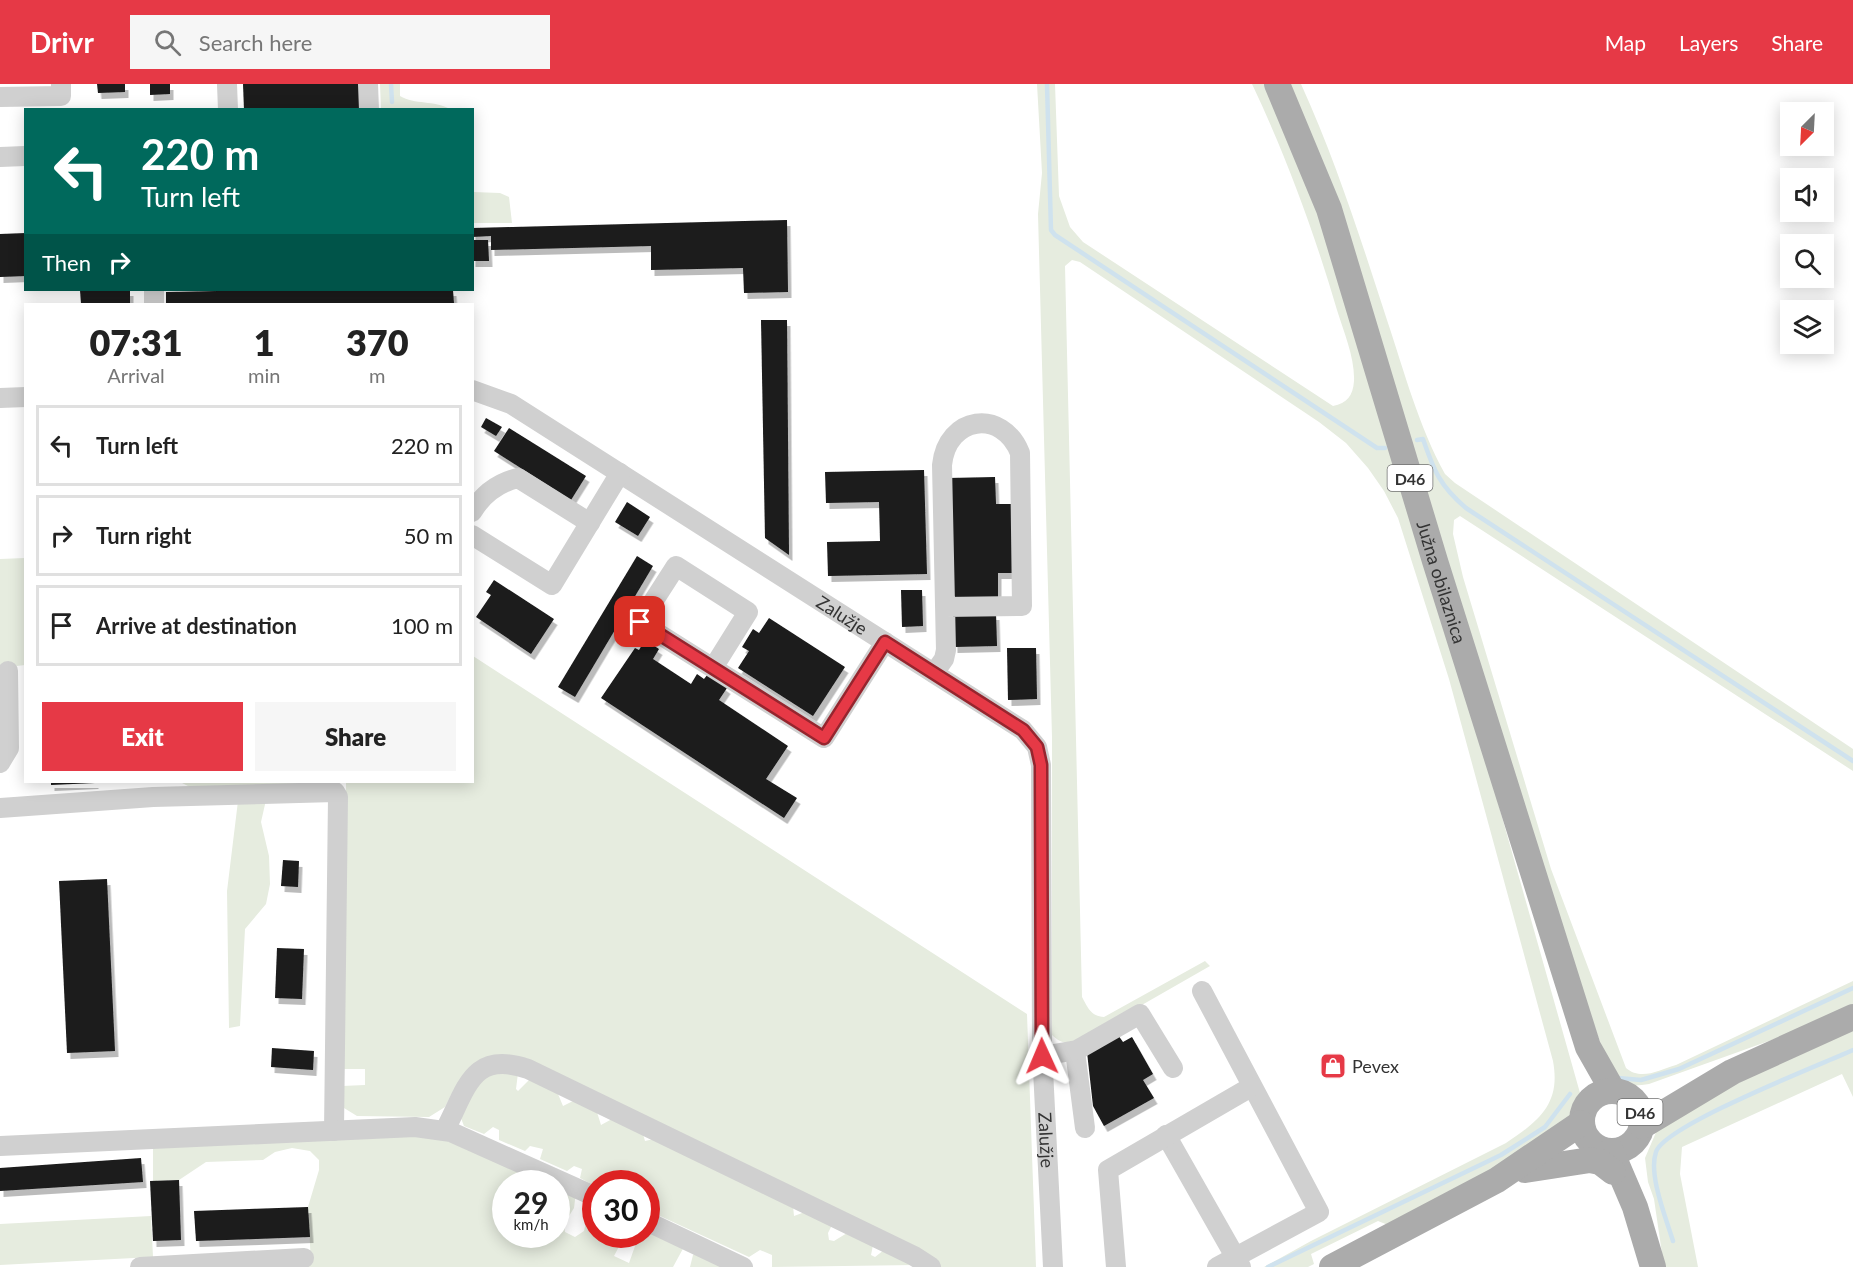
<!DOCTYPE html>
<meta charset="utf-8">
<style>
body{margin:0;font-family:Lato,sans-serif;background:#f6f6f6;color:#222;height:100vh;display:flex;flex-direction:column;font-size:22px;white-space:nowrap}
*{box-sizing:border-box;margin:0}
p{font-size:20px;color:#767676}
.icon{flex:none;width:33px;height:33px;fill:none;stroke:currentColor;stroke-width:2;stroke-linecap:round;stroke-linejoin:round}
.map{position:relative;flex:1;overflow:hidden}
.sheet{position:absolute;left:24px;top:219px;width:450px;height:480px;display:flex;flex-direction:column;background:#fff;border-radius:0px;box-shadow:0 3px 15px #0003}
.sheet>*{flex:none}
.guide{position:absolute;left:24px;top:24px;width:450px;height:183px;border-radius:0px;box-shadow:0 3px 15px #0003;background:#00695c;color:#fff;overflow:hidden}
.needle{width:39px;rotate:204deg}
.controls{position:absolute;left:1780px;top:18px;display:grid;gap:12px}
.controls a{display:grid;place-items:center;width:54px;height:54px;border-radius:0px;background:#fff;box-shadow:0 3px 15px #0003;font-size:30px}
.speed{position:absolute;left:492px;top:1086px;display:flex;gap:12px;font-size:30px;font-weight:700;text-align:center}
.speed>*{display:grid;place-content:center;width:78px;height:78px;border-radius:50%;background:#fff;box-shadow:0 3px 15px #0003;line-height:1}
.speed small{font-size:15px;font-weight:400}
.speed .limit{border:9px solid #d22;background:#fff;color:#111}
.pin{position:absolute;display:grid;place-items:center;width:51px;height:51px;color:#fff;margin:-26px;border-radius:12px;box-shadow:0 3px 9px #0006}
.me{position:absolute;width:66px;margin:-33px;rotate:359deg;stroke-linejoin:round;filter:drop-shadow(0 0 4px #0008)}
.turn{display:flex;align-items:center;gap:21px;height:126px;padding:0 18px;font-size:27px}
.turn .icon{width:78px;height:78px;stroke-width:2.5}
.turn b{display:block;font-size:42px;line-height:51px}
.then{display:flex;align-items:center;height:57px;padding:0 18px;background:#0003;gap:12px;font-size:22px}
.eta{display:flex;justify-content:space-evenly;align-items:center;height:102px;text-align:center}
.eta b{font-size:36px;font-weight:800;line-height:42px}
.cta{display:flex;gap:12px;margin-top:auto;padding:12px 18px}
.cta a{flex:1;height:69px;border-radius:0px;background:#e63946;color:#fff;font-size:24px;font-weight:800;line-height:69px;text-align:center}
.cta a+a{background:#f6f6f6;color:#222}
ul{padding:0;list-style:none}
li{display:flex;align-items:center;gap:18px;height:81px;margin:0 12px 9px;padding:0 6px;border:3px solid #e0e0e0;border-radius:0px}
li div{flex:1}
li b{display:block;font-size:22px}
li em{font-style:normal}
header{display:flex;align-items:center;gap:36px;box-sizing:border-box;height:84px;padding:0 30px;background:#e63946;color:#fff}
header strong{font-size:28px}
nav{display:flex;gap:33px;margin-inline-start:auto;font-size:21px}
.search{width:420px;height:54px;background:#f6f6f6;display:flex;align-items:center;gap:15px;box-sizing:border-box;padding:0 21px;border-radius:0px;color:#767676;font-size:22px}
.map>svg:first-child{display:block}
.green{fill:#e6ecdf;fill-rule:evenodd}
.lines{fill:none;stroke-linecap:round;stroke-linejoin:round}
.stream{stroke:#cfe2ee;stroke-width:4.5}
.building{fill:#1a1a1a;filter:url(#shadow)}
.minor{stroke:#d0d0d0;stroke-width:20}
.major{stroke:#ababab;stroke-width:26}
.route-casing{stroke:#96252e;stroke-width:15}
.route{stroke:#e63946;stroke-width:10}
.labels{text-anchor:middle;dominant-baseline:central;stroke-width:6;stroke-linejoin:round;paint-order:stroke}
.shield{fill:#fff;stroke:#707070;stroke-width:1.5}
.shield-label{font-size:16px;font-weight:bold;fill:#333}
.street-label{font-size:18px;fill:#333;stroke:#fff}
.poi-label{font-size:18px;fill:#333;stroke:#fff;text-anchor:start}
</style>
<header>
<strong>Drivr</strong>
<div class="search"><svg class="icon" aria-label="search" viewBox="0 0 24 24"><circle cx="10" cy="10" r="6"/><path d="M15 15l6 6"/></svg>Search here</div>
<nav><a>Map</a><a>Layers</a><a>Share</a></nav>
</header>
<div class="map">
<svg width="1853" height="1183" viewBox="0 0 1853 1183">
<defs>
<filter id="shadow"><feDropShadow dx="3.5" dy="6" stdDeviation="0" flood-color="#0004"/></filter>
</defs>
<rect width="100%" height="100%" fill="#fff"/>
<g class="green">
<path d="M 380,0 L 400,0 L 400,12 C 415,21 434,16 450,25 L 381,25 Z"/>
<path d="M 1037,0 L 1055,0 L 1059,112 L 1070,143 L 1083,158 L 1333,322 C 1347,319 1353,312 1354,297 C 1355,274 1344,249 1337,226 C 1314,148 1287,74 1252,0 L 1266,0 L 1313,111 L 1489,687 L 1582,1016 L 1580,1026 L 1571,1037 L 1518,1072 L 1388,1141 L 1378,1137 L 1311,1170 L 1314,1180 L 1308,1183 L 1264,1183 L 1311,1157 L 1506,1059 C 1539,1037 1561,1020 1553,977 L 1449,595 L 1398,434 L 1384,407 L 1368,384 L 1346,359 L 1319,338 L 1080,178 L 1072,176 L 1065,182 L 1082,913 C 1088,924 1091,932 1104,933 L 1205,877 L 1210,882 L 1086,953 C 1073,959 1064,963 1052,951 L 1052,653 L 1038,130 L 1042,89 Z"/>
<path d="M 1284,0 L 1301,0 C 1336,77 1361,156 1387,236 C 1404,287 1419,343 1445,390 L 1455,399 L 1853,665 L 1853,687 L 1460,432 L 1454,436 L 1453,450 L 1463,493 L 1551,785 L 1626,984 C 1641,997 1659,986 1676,981 L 1853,897 L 1853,923 L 1822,938 L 1649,1000 C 1640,1001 1628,1004 1621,997 C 1603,978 1591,929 1582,904 Z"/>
<path d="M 473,108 L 500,109 L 509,113 L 512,139 L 473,139 Z"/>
<path d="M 25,474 L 25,581 L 0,584 L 0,475 Z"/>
<path d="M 473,572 L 1027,930 L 1036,1183 L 937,1183 L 510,973 L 451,1011 L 445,1023 L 429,1033 L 357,1032 L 344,1024 L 342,1002 L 365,1001 L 365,985 L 344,985 L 346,698 L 472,698 Z"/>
<path d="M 180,698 L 323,698 L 204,706 L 192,704 Z"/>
<path d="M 266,716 L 261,738 L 269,772 L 270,800 L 266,820 L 245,845 L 240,942 L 229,944 L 227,807 L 238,717 Z"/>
<path d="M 1853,940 L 1853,1013 L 1842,990 L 1682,1063 L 1680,1090 L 1698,1183 L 1664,1183 L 1654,1115 L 1648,1098 L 1645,1074 L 1657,1046 L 1684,1027 Z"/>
<path d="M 484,986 L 518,989 L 516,1005 L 518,1007 L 530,995 L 558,1010 L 563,1022 L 577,1015 L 596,1025 L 601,1041 L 612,1035 L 643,1050 L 645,1057 L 654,1055 L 793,1122 L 794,1132 L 813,1125 L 832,1141 L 828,1149 L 829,1156 L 834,1157 L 852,1146 L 873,1161 L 871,1171 L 875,1173 L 884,1166 L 915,1181 L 772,1183 L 772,1171 L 760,1166 L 749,1173 L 647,1126 L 646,1100 L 596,1100 L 595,1102 L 580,1094 L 582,1085 L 574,1082 L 567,1087 L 540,1075 L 543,1065 L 530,1062 L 525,1067 L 499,1056 L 499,1046 L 493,1043 L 484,1050 L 464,1042 L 459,1029 Z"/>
<path d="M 399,1048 C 467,1053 516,1079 576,1108 L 574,1124 L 564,1140 L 565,1148 L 575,1153 L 584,1147 L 589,1124 L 595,1119 L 596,1150 L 629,1151 L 623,1155 L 614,1172 L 629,1179 L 639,1151 L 646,1150 L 647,1142 L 683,1158 L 685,1161 L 673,1183 L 288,1183 L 311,1179 L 308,1123 L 319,1086 L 319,1076 L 310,1067 L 292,1064 L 275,1068 L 263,1076 L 206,1078 L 179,1096 L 153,1097 L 153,1061 ZM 506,1100 L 556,1100 L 556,1150 L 506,1150 Z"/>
<path d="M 151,1132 L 153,1173 L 0,1181 L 0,1140 Z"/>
<path d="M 699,1167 L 732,1183 L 690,1183 L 693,1171 Z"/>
</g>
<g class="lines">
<g class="stream">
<path d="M 391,0 L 392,18"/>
<path d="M 1047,0 L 1051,146 L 1055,151 L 1377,364 L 1385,364"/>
<path d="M 1417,356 L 1423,355 C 1434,387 1440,402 1466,424 L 1853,677"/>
<path d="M 1618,994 L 1641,996 L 1679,985 L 1853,904"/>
<path d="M 1673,1157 C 1666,1134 1648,1090 1656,1068 C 1665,1041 1820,981 1853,966"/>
<path d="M 1268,1183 L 1501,1071 L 1545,1043 L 1570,1010"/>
</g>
</g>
<g class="building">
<path d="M 97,0 L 125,0 L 125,8 L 98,9 Z"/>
<path d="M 150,0 L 170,0 L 170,10 L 150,11 Z"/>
<path d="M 243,0 L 363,0 L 364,26 L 244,26 Z"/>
<path d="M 787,136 L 788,208 L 744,209 L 743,184 L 651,186 L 651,162 L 491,166 L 491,152 L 472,153 L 472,144 Z"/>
<path d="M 26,149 L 26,192 L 0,193 L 0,150 Z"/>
<path d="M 472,156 L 488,156 L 489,177 L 472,177 Z"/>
<path d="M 80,206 L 130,206 L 130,220 L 81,220 Z"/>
<path d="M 265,206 L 453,206 L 454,220 L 166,220 L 166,208 Z"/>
<path d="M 761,236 L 787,236 L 789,471 L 765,454 Z"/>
<path d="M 486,334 L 502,343 L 496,352 L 481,343 Z"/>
<path d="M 509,344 L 586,392 L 571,416 L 494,367 Z"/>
<path d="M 924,386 L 927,490 L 828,492 L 827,458 L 880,457 L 879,418 L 826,419 L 825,388 Z"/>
<path d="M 995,393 L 996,420 L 1018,420 L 1019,489 L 998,489 L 998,517 L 952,518 L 948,394 Z"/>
<path d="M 627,418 L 650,433 L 638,452 L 615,438 Z"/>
<path d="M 637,472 L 653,482 L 575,613 L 558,603 Z"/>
<path d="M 494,496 L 554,535 L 531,570 L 476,533 L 491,511 L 486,508 Z"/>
<path d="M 901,506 L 922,506 L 923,542 L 902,543 Z"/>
<path d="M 996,530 L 997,562 L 954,563 L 953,531 Z"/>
<path d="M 769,534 L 845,583 L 813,632 L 738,584 L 749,567 L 742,563 L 753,545 L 759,549 Z"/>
<path d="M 645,556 L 659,565 L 653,575 L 691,600 L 697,590 L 704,595 L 708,590 L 727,604 L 719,616 L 788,662 L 766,695 L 797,714 L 784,734 L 601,614 L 635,564 L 639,566 Z"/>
<path d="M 1007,564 L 1036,564 L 1037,615 L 1008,616 Z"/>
<path d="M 51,698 L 95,698 L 95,699 L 51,701 Z"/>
<path d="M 283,776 L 299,777 L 298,803 L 281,802 Z"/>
<path d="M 107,795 L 115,967 L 67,969 L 59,797 Z"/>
<path d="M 277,864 L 304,865 L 302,915 L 275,914 Z"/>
<path d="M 1118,951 L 1123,958 L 1132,953 L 1153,990 L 1143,996 L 1154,1014 L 1104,1042 L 1093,1022 L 1087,968 Z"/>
<path d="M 272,964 L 314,967 L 313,986 L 271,983 Z"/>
<path d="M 141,1074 L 143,1098 L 0,1107 L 0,1084 Z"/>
<path d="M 179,1096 L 181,1156 L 153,1157 L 150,1097 Z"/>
<path d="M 308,1123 L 310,1153 L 196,1157 L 194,1127 Z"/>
</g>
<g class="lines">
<g class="minor">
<path d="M 227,0 L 228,26"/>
<path d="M 368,0 L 369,26"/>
<path d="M 0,13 L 61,12 L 61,0"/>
<path d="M 0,73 L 25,72"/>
<path d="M 154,206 L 154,220"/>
<path id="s1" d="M 472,306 L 511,320 L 1023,646 L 1037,663 L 1041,681 L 1042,966 L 1053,1183"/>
<path d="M 0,314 L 26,313"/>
<path d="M 472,428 C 483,410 497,399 518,394 L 590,439"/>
<path d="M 472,451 L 552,501 L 620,389"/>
<path d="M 713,584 L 748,528 L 676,482 L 640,538 L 824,654 L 885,558"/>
<path d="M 934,589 L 944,575 L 946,566 L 942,381 C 947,332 1002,324 1020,369 L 1022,522 L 945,523"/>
<path d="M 0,679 L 9,664 L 8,587"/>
<path d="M 0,724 L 153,713 L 335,708 L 338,713 L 334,1047"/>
<path d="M 1202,907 L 1319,1128 L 1217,1183"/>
<path d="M 1075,967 L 1085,1044"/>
<path d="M 1042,972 L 1077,966 L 1140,930 L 1173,984"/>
<path d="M 445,1046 C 467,1004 472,966 528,985 L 914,1172 L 931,1183"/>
<path d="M 1166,1051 L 1241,1183"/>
<path d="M 0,1062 L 415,1043 L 451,1048 L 596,1113"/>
<path d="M 646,1137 L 743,1183"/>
<path d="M 140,1183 L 304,1174"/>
<path d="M 1116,1183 L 1108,1086 L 1251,1003"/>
</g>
<g class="major">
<path id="s2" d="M 1277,0 L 1329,125 L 1435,477 L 1588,963 L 1613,1007"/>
<circle cx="1612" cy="1037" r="30"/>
<path d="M 1642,1042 L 1732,988 L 1853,933"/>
<path d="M 1611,1067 L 1635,1123 L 1653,1183"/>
<path d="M 1525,1086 L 1590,1076 L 1600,1078 L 1613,1088"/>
<path d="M 1332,1183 L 1497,1096 L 1581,1039"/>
</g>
</g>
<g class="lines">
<g class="route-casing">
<path id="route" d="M 640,538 L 824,654 L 885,558 L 1023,646 L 1037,663 L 1041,681 L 1042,972"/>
</g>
<use href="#route" class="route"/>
</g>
<defs>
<g id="shop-square" transform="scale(1.35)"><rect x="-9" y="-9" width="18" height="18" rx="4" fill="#e63946" stroke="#fff"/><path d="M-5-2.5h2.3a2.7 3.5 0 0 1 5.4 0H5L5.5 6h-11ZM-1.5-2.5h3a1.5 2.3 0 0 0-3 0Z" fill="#fff"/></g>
</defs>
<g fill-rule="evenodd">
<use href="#shop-square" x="1333" y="982"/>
</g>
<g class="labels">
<g class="shield">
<rect x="1387.5" y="381" width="45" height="26" rx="4.5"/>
<rect x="1617.5" y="1015" width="45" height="26" rx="4.5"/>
</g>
<g class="shield-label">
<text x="1410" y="394">D46</text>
<text x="1640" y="1028">D46</text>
</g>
<g class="street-label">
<text stroke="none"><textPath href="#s2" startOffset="525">Južna obilaznica</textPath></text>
<text stroke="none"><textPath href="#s1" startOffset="434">Zalužje</textPath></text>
<text stroke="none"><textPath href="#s1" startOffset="1064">Zalužje</textPath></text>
</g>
<g class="poi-label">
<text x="1352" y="982">Pevex</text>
</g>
</g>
</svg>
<div class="controls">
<a><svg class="needle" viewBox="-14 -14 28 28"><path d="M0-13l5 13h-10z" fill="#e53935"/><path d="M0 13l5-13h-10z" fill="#767676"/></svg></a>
<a><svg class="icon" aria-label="sound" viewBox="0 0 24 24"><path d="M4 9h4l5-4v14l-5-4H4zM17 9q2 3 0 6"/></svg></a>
<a><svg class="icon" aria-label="search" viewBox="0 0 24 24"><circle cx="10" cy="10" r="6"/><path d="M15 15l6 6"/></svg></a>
<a><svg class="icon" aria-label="layers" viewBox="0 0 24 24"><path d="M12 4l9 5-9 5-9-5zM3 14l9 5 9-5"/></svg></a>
</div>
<div class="speed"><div>29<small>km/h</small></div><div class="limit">30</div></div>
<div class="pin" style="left:640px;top:538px;background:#d93025"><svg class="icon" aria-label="arrive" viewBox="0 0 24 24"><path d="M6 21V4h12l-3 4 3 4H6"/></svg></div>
<svg class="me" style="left:1042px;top:972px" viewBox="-20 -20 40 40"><path d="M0-17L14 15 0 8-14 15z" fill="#e63946" stroke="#fff" stroke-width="4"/></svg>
<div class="guide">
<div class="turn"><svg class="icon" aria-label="left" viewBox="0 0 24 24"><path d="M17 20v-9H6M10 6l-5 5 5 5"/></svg><div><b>220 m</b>Turn left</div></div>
<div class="then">Then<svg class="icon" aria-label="right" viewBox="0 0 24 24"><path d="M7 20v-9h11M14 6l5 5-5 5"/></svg></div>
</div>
<section class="sheet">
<div class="eta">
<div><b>07:31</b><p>Arrival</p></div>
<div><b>1</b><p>min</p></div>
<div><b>370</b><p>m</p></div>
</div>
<ul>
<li><svg class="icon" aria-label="left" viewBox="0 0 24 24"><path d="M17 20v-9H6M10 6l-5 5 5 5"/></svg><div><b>Turn left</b></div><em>220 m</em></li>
<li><svg class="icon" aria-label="right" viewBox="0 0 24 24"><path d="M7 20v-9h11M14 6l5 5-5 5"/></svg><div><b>Turn right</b></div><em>50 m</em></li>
<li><svg class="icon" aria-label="arrive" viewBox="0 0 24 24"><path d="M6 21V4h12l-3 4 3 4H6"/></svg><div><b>Arrive at destination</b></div><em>100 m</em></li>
</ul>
<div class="cta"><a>Exit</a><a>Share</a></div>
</section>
</div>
